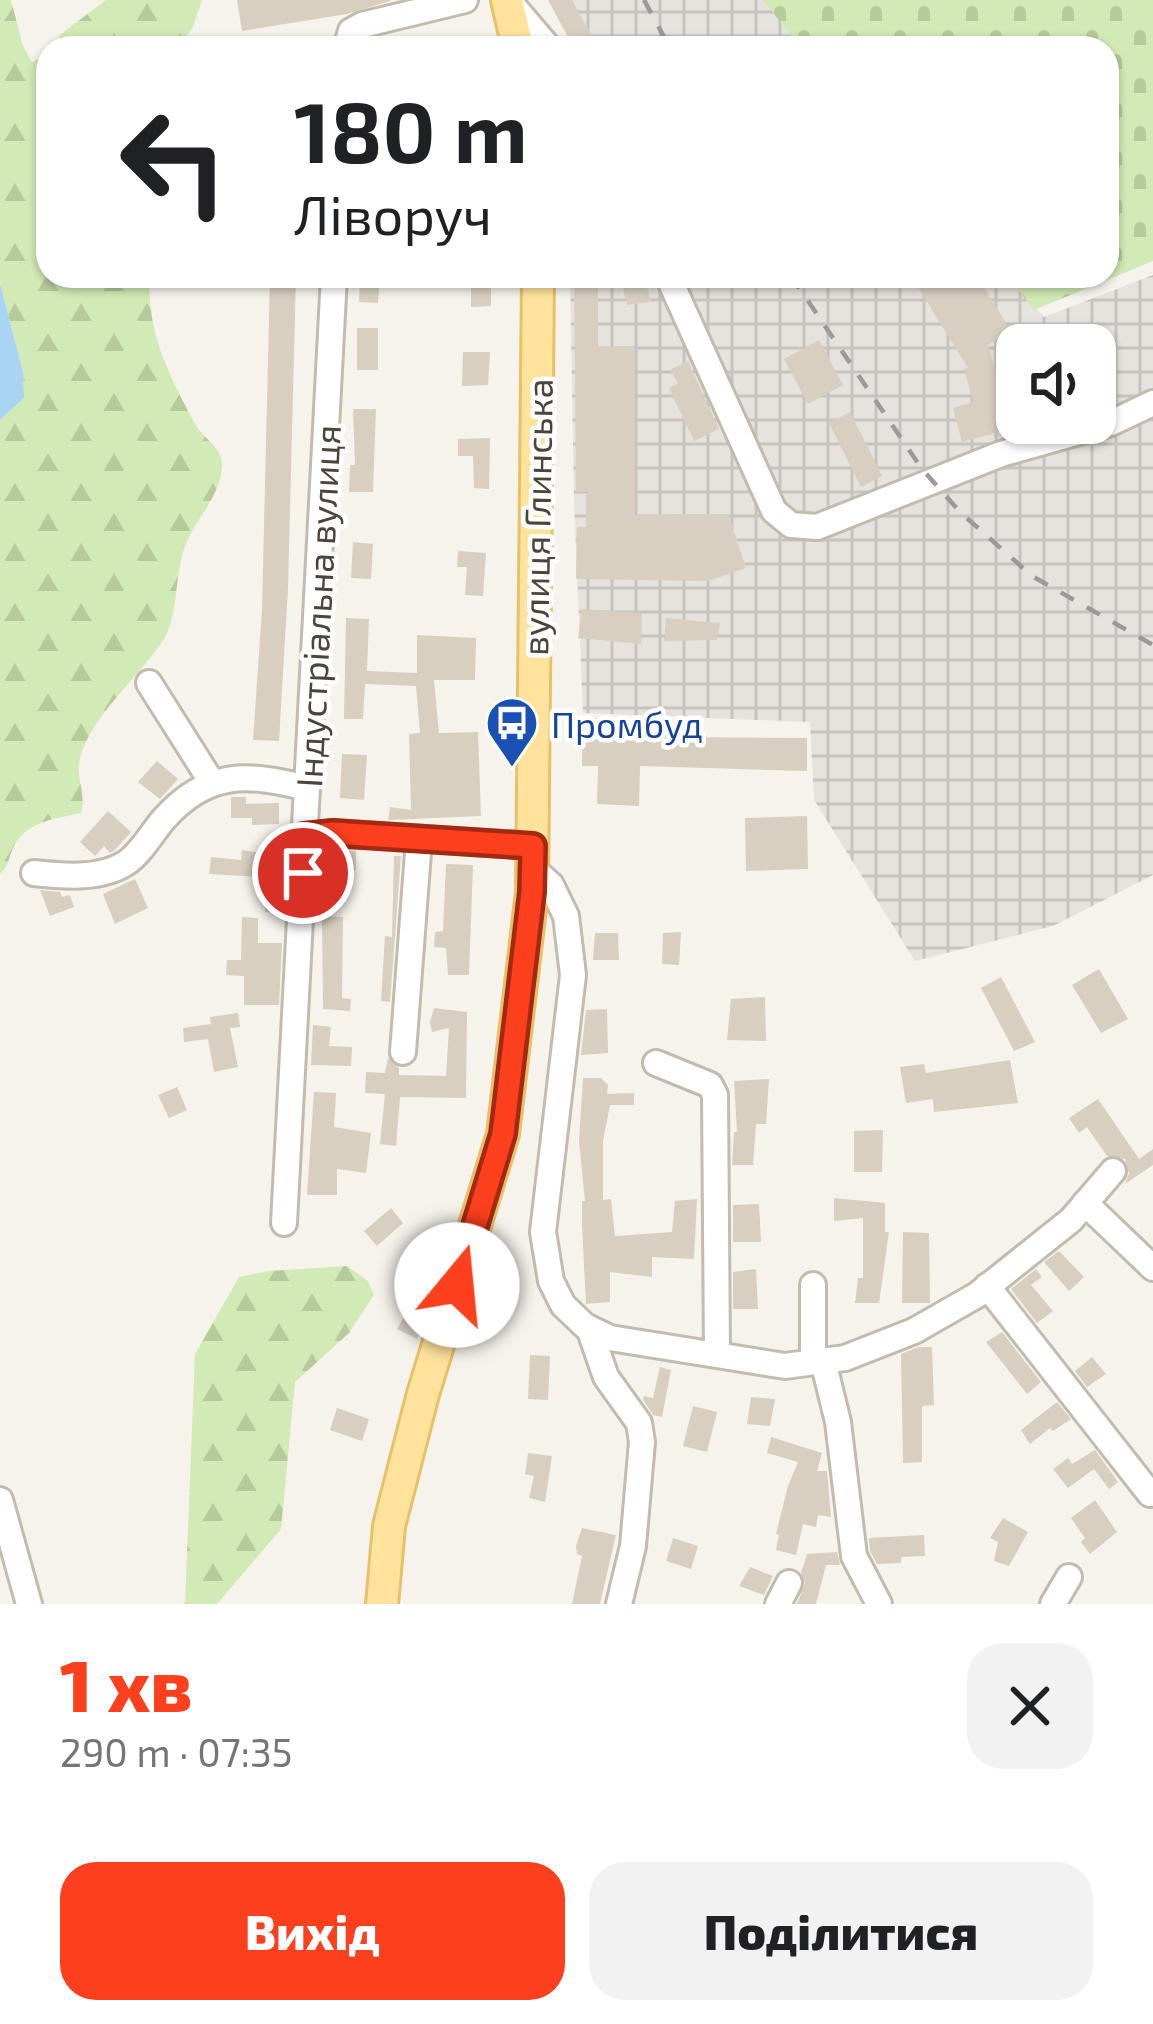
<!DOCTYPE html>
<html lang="uk">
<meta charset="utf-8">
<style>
body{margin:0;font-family:"Exo 2",sans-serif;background:#f2f2f2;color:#202124;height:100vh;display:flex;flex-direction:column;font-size:45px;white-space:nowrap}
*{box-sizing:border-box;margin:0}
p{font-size:39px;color:#757577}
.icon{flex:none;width:66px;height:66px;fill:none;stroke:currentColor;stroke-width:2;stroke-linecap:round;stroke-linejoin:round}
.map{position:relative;height:1604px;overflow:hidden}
.panel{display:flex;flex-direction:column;background:#fff;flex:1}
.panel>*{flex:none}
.top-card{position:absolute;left:36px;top:36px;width:1083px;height:252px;border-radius:36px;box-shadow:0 3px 9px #0004;background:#fff;color:#202124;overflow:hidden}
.controls{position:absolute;left:996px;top:324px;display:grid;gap:24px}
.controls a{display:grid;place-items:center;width:120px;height:120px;border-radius:24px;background:#fff;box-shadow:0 3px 9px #0004;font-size:60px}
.pin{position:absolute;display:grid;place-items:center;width:102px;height:102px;color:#fff;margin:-51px;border:6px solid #fff;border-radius:50%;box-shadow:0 3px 12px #0007}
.me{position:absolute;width:132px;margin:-66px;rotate:17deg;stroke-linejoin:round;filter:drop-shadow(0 0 9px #0008)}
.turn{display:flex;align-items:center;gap:42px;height:252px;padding:0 60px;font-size:54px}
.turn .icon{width:156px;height:156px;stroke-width:2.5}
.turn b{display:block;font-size:84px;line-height:102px}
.round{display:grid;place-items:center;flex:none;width:126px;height:126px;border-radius:36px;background:#f2f2f2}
.head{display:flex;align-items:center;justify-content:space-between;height:204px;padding:0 60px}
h1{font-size:72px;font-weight:800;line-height:90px;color:#fc3f1d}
.action{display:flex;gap:24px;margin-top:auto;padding:24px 60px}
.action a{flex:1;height:138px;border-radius:36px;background:#fc3f1d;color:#fff;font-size:48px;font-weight:800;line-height:138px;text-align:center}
.action a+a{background:#f2f2f2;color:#202124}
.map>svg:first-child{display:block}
.industrial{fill:url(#industrial-grid);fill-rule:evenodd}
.forest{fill:url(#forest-firs)}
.cemetery{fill:url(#cemetery-stones)}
.water{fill:#a9d4f2}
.building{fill:#d8cfc1}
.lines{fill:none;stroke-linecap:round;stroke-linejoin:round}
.minor-casing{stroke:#c2bbae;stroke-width:30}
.major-casing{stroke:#e6c16a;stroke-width:36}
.minor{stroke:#fff;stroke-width:24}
.major{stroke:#ffe39c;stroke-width:30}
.rail{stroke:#9a9a9a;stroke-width:4.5;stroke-dasharray:15 15;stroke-linecap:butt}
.route-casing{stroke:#a42913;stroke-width:30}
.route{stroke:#fc3f1d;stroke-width:21}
.labels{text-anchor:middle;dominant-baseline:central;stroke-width:9;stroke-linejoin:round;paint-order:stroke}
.street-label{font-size:36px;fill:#4b4439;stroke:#fff}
.transit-label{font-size:36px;fill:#164399;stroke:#fff;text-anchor:start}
</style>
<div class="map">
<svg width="1153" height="1604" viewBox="0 0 1153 1604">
<defs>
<pattern id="industrial-grid" width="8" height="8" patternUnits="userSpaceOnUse" patternTransform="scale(3)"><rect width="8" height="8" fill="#e6e2dd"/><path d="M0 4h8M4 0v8" fill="none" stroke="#c7c3be"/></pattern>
<pattern id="forest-firs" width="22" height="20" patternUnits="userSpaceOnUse" patternTransform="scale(3)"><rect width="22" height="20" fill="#d2eab5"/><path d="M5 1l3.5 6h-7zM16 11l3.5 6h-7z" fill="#b6ca9c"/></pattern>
<pattern id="cemetery-stones" width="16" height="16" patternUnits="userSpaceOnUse" patternTransform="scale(3)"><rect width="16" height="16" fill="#d2eab5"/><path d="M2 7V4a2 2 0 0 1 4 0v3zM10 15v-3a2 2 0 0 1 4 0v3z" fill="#b6ca9c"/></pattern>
</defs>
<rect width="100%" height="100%" fill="#f6f3ec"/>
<g class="industrial">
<path d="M 562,0 L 769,0 L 806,48 L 592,48 Z"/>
<path d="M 1153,275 L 1153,875 L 1053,926 L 915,961 L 814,800 L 810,722 L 583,713 L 574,504 L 570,276 L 1005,276 L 1044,317 ZM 1017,345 L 1095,345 L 1095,423 L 1017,423 Z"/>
</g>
<g class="forest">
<path d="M 0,0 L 11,0 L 23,46 L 32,62 L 48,54 L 48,276 L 150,276 C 146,331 169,375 194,422 C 202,439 223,446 222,467 C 220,495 199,516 187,541 C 174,571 179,614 164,639 C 141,675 89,718 80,759 C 75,778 87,794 81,813 C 54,819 26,821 13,848 C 8,859 9,866 0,874 L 0,420 L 24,398 L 23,372 L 0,283 Z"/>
<path d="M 106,0 L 202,0 L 193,27 L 179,48 L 52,48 L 61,34 Z"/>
<path d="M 347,1266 L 368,1281 L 374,1295 L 349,1333 L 295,1382 L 281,1529 L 217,1604 L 185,1604 L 195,1354 L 239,1277 L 268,1271 Z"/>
</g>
<path class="cemetery" d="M 763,0 L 1153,0 L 1153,261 L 1034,310 L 1007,276 L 1107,276 L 1107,48 L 801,48 Z"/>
<path class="water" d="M 0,283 L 23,372 L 24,398 L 0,420 Z"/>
<g class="building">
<path d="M 237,0 L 390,0 L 390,1 L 347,14 L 242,31 Z"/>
<path d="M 548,0 L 572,0 L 598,48 L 574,48 Z"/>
<path d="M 270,276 L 296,276 L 288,588 L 279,741 L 253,740 L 262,610 Z"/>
<path d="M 360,276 L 380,276 L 378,303 L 359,302 Z"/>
<path d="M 471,276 L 491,277 L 491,306 L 471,307 Z"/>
<path d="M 574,276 L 598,276 L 598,347 L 634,346 L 635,515 L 728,514 L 746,568 L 708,581 L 576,579 L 577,527 L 586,527 L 587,492 L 576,492 Z"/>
<path d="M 620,276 L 644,276 L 651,302 L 627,305 Z"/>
<path d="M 911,276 L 977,276 L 1011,331 L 988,345 L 1010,429 L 962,442 L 953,408 L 973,402 L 964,369 L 968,368 Z"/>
<rect x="357" y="328" width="21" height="42"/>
<path d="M 819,340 L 843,385 L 808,404 L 784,359 Z"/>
<path d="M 463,352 L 490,352 L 488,385 L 462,386 Z"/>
<path d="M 688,361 L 719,429 L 694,441 L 669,388 L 678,383 L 670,370 Z"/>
<path d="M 353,409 L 376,409 L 373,492 L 349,492 L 350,465 L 355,465 Z"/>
<path d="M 850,412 L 882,476 L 861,487 L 829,423 Z"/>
<path d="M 490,438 L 489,489 L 474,488 L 473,456 L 458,456 L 458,439 Z"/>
<path d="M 353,542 L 373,544 L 371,579 L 351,578 Z"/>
<path d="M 458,551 L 486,553 L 483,596 L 465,595 L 467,567 L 457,567 Z"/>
<path d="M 582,609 L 642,613 L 641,644 L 578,638 Z"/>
<path d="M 346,618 L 369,619 L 367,671 L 417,673 L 417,635 L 476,638 L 475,680 L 434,680 L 439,733 L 478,732 L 481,816 L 388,820 L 390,807 L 411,810 L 409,734 L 420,733 L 416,686 L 365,684 L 363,719 L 344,719 Z"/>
<path d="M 666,618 L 720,623 L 717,640 L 664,641 Z"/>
<path d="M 583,718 L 599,718 L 599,731 L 684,732 L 684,737 L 807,738 L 807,771 L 640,766 L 639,806 L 597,804 L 598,766 L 582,766 Z"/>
<path d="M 342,754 L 367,755 L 364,800 L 340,798 Z"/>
<path d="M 157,761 L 178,779 L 160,799 L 138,782 Z"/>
<path d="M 231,797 L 246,797 L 246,804 L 279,803 L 279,824 L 252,825 L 252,818 L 231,818 Z"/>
<path d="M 108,811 L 131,832 L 115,850 L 110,853 L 104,846 L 95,856 L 80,842 Z"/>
<path d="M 807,816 L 808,869 L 746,871 L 745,818 Z"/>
<path d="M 242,850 L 264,853 L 261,877 L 209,874 L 211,857 L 241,860 Z"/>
<path d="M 356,851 L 356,870 L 325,871 L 325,852 Z"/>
<path d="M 394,856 L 401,856 L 390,1002 L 381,1001 L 385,936 L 392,937 Z"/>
<path d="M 446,864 L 473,865 L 469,975 L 448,975 L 446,948 L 434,947 L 435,932 L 443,931 Z"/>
<path d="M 135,879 L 148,908 L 115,924 L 103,894 Z"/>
<rect x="265" y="880" width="19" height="32"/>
<path d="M 40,890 L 60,892 L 62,897 L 70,895 L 74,907 L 50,916 Z"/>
<path d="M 322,916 L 343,917 L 342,998 L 351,999 L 350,1011 L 323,1009 Z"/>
<path d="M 242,917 L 258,918 L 258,943 L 282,943 L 279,1005 L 244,1005 L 244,976 L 226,975 L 227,960 L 241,960 Z"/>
<path d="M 681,932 L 679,965 L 662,964 L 663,933 Z"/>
<path d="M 595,933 L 618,933 L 619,960 L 593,960 Z"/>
<path d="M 1099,969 L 1128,1019 L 1101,1033 L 1072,985 Z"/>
<path d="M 1001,977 L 1035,1042 L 1014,1051 L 981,988 Z"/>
<path d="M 765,997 L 766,1041 L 727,1040 L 731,999 Z"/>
<path d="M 434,1008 L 467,1012 L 466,1098 L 400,1097 L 396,1146 L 380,1144 L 385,1094 L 365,1093 L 366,1072 L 385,1073 L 388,1058 L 399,1068 L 399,1075 L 446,1076 L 449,1028 L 432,1032 L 430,1022 Z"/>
<path d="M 607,1009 L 608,1053 L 581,1055 L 586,1010 Z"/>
<path d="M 238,1013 L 240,1027 L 230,1028 L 238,1067 L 214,1072 L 208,1039 L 184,1042 L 183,1028 L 211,1024 L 210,1017 Z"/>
<path d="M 313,1025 L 331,1027 L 329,1046 L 352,1047 L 351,1066 L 311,1065 Z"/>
<path d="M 1010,1060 L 1018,1103 L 934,1112 L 933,1099 L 906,1103 L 900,1067 L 924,1064 L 926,1073 Z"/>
<path d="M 583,1078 L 601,1078 L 608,1085 L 607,1094 L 634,1093 L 634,1105 L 610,1105 L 603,1141 L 603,1200 L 611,1199 L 615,1236 L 672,1232 L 675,1201 L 697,1199 L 694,1259 L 652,1257 L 652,1277 L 610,1272 L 610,1302 L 586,1304 L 582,1226 L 582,1201 L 585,1201 L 579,1141 Z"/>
<path d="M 769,1079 L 766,1124 L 756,1124 L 753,1165 L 732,1165 L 734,1132 L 737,1132 L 734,1081 Z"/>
<path d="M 177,1087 L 187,1110 L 169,1118 L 158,1095 Z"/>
<path d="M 314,1092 L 336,1093 L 334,1127 L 371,1133 L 366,1173 L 337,1169 L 337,1195 L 307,1195 Z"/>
<path d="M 1098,1099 L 1139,1159 L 1153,1149 L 1153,1165 L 1125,1184 L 1129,1173 L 1125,1159 L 1107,1156 L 1087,1127 L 1079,1133 L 1069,1118 Z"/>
<path d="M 883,1130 L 882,1172 L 854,1172 L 854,1131 Z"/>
<path d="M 834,1198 L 885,1203 L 885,1232 L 889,1232 L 879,1303 L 855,1303 L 858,1278 L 863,1278 L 863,1218 L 834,1221 Z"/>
<path d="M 759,1204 L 761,1242 L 733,1242 L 733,1205 Z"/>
<path d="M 391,1208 L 403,1223 L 377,1246 L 364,1231 Z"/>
<path d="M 903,1232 L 929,1233 L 930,1303 L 902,1303 Z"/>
<path d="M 1059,1251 L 1084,1277 L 1069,1291 L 1044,1262 Z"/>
<path d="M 756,1269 L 758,1309 L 733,1309 L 733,1272 Z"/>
<path d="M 1036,1269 L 1042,1277 L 1031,1285 L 1053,1311 L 1037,1323 L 1011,1289 Z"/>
<path d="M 409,1308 L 426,1315 L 417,1339 L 397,1329 Z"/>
<path d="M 1002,1332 L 1041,1382 L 1027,1394 L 986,1342 Z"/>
<path d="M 918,1347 L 932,1347 L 934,1405 L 922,1406 L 922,1462 L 903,1463 L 901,1354 Z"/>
<path d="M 530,1355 L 550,1356 L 548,1400 L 528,1399 Z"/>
<path d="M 1092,1357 L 1106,1374 L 1087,1387 L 1075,1371 Z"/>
<path d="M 660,1367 L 671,1370 L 662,1417 L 653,1415 L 643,1400 L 644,1396 L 653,1398 Z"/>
<path d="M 751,1397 L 775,1399 L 770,1426 L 747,1424 Z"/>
<path d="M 1057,1402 L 1071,1419 L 1053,1431 L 1050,1428 L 1030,1444 L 1021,1430 Z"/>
<path d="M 693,1406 L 717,1412 L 707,1452 L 683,1446 Z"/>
<path d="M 337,1408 L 369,1419 L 362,1441 L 330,1430 Z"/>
<path d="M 771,1437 L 822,1453 L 817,1471 L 827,1471 L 831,1517 L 818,1515 L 816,1527 L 803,1524 L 796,1555 L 776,1550 L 779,1535 L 776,1534 L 788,1486 L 798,1462 L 767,1453 Z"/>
<path d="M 1095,1450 L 1118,1482 L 1109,1489 L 1094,1469 L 1068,1488 L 1053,1469 L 1068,1458 L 1072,1464 Z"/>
<path d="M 528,1453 L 552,1456 L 545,1502 L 529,1498 L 534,1476 L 525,1474 Z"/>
<path d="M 1095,1500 L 1117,1532 L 1090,1554 L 1081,1542 L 1085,1538 L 1071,1518 Z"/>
<path d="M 1003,1518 L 1028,1532 L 1009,1566 L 994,1561 L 998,1542 L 990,1538 Z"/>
<path d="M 582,1528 L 616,1535 L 600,1604 L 572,1604 L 582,1556 L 577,1554 L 576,1546 Z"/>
<path d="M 924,1535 L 925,1556 L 901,1557 L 901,1563 L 877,1564 L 870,1551 L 869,1538 Z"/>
<path d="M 673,1538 L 698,1546 L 691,1569 L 666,1561 Z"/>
<path d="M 837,1552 L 840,1565 L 826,1565 L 816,1604 L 797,1604 L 805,1583 L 801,1573 L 807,1554 Z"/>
<path d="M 750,1567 L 773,1576 L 764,1595 L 739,1586 Z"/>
</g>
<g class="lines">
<g class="minor-casing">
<g id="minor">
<path d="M 508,0 L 549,48"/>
<path d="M 346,48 L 351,31 L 362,25 L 465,0"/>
<path d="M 668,276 L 774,511 L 791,525 L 817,527 L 1001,454 L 1111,423 L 1153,403"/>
<path d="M 149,683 L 211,781"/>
<path d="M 305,836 L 333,833 L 533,846"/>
<path d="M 532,868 L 551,885 L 566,916 L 573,975 L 543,1232 L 551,1281 L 563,1305 L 585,1326 L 610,1338 L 785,1366 L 845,1358 L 914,1331 L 977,1295 L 1071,1220 L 1113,1171"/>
<path d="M 34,873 C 62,876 100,880 126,863 C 140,854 152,833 163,820 C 207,770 247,773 307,788"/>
<path d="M 403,1052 L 419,839"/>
<path d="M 656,1063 L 710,1085 L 715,1095 L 717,1354"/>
<path d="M 1085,1203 L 1153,1268"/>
<path d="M 284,1223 L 334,276"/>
<path d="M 813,1285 L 813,1362"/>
<path d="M 987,1286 L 1150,1494"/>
<path d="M 589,1328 L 606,1377 L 639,1423 L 642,1442 L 633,1546 L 619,1604"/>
<path d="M 823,1361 L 838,1422 L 854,1556 L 879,1604"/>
<path d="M 0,1500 L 29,1604"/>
<path d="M 778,1604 L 789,1583"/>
<path d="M 1053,1604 L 1069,1577"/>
</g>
</g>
<g class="major-casing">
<g id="major">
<path d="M 507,0 L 518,48"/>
<path d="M 382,1604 L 389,1526 L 423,1394 L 503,1134 L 532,892 L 538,276"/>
</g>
</g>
<use href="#minor" class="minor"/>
<use href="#major" class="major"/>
<g class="rail">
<path d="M 644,0 L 670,48"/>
<path d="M 791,276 L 922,469 L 960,512 L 1032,576 L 1153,645"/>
</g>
</g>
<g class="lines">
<g class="route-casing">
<path id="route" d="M 303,873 L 304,836 L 333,833 L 533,846 L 532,892 L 503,1134 L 457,1285"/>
</g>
<use href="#route" class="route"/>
</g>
<defs>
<g id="bus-pin" transform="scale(2.7)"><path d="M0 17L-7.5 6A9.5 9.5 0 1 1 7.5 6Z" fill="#1a4fb4" stroke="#fff"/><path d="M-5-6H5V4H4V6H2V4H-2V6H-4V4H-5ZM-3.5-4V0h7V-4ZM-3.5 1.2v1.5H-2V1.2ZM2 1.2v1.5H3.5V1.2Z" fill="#fff"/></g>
</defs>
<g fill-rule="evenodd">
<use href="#bus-pin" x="512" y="723"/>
</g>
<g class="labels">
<g class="street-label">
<text transform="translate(536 517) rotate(-89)">вулиця Глинська</text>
<text transform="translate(317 606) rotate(-87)">Індустріальна вулиця</text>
</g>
<g class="transit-label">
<text x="551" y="723">Промбуд</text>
</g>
</g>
</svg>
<div class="controls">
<a><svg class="icon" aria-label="sound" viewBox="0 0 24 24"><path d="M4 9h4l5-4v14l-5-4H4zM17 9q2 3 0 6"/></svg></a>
</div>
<div class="pin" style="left:303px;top:873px;background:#d93025"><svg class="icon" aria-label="arrive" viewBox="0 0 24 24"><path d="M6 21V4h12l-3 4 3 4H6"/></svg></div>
<svg class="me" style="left:457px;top:1285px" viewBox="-20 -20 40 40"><circle r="19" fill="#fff"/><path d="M0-13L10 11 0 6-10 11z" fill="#fc3f1d"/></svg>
<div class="top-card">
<div class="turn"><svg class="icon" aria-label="left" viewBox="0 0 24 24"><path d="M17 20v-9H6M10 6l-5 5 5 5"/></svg><div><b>180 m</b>Ліворуч</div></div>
</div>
</div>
<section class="panel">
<div class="head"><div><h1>1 хв</h1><p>290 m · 07:35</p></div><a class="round"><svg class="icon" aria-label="close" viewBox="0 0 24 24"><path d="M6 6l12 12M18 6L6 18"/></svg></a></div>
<div class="action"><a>Вихід</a><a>Поділитися</a></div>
</section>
